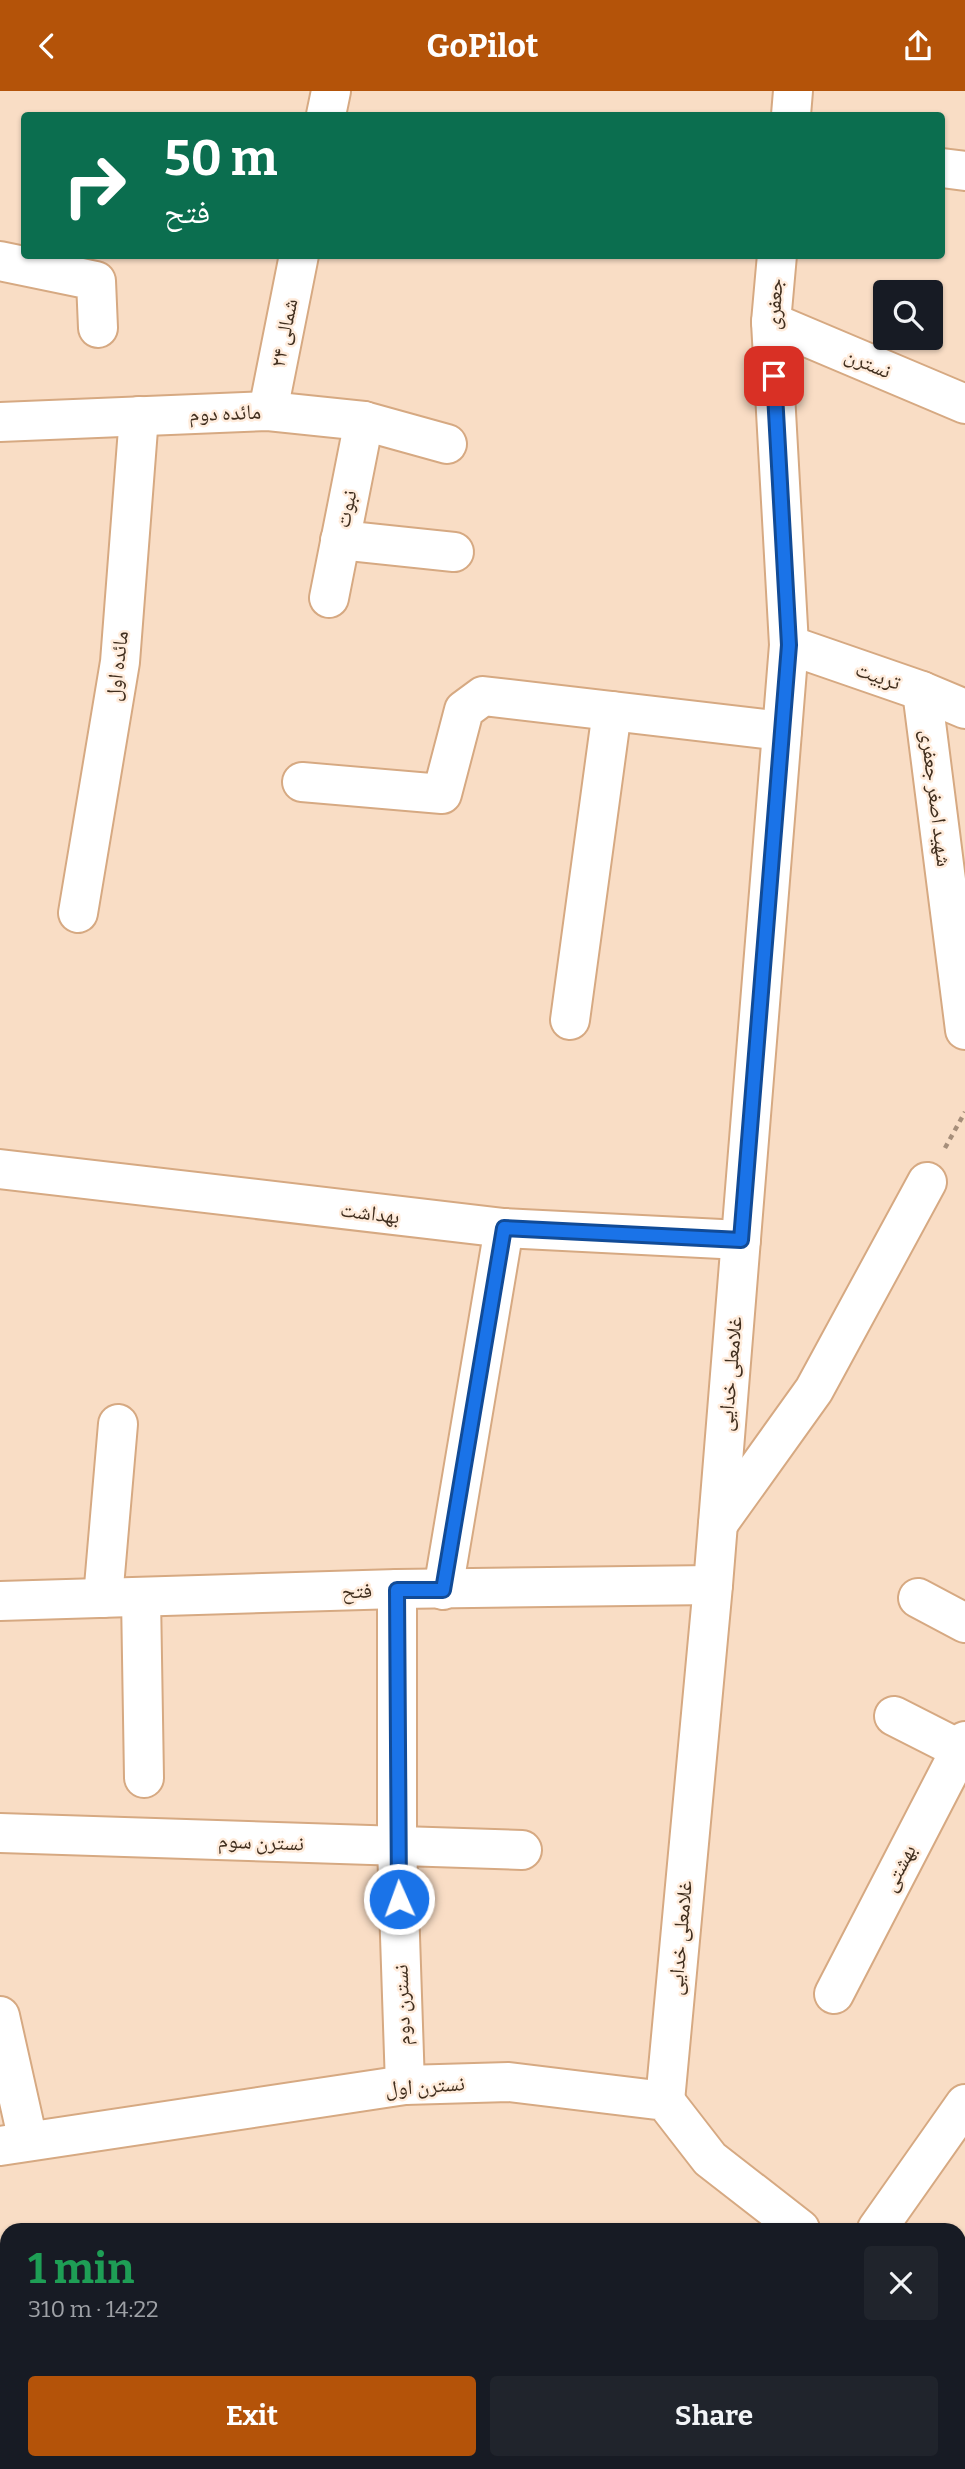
<!DOCTYPE html>
<meta charset="utf-8">
<style>
body{margin:0;font-family:Bitter,"Noto Naskh Arabic",serif;background:#20242c;color:#f1f3f6;height:100vh;display:flex;flex-direction:column;font-size:26px;white-space:nowrap}
*{box-sizing:border-box;margin:0}
p{font-size:23px;color:#9ea1a6}
.icon{flex:none;width:38px;height:38px;fill:none;stroke:currentColor;stroke-width:2;stroke-linecap:round;stroke-linejoin:round}
.map{position:relative;flex:1;overflow:hidden}
.panel{position:absolute;left:0px;top:2132px;width:966px;height:247px;display:flex;flex-direction:column;background:#171b24;border-radius:21px 21px 0 0;box-shadow:0 2px 5px #0004}
.panel>*{flex:none}
.top-card{position:absolute;left:21px;top:21px;width:924px;height:147px;border-radius:7px;box-shadow:0 2px 5px #0004;background:#0b6e4f;color:#fff;overflow:hidden}
.fabs{position:absolute;left:873px;top:189px;display:grid;gap:14px}
.fabs a{display:grid;place-items:center;width:70px;height:70px;border-radius:7px;background:#171b24;box-shadow:0 2px 5px #0004;font-size:35px}
.pin{position:absolute;display:grid;place-items:center;width:60px;height:60px;color:#fff;margin:-30px;border-radius:14px;box-shadow:0 4px 10px #0006}
.me{position:absolute;width:77px;margin:-38px;rotate:358deg;stroke-linejoin:round;filter:drop-shadow(0 0 5px #0008)}
.turn{display:flex;align-items:center;gap:24px;height:147px;padding:0 28px;font-size:32px}
.turn .icon{width:91px;height:91px;stroke-width:2.5}
.turn b{display:block;font-size:49px;line-height:60px}
.round{display:grid;place-items:center;flex:none;width:74px;height:74px;border-radius:7px;background:#20242c}
.summary{display:flex;align-items:center;justify-content:space-between;height:119px;padding:0 28px}
h1{font-size:42px;font-weight:700;line-height:52px;color:#1e9e55}
.cta{display:flex;gap:14px;margin-top:auto;padding:14px 28px}
.cta a{flex:1;height:80px;border-radius:7px;background:#b45309;color:#fff;font-size:28px;font-weight:700;line-height:80px;text-align:center}
.cta a+a{background:#20242c;color:#f1f3f6}
header{display:flex;justify-content:space-between;align-items:center;height:91px;padding:0 28px;background:#b45309;color:#fff;font-size:32px;font-weight:700}
.map>svg:first-child{display:block}
.lines{fill:none;stroke-linecap:round;stroke-linejoin:round}
.minor-casing{stroke:#d6a982;stroke-width:42}
.path{stroke:#a68e7a;stroke-width:4.5;stroke-dasharray:5 5;stroke-linecap:butt}
.minor{stroke:#fff;stroke-width:38}
.route-casing{stroke:#114b97;stroke-width:18}
.route{stroke:#1a73e8;stroke-width:12}
.labels{text-anchor:middle;dominant-baseline:central;stroke-width:5;stroke-linejoin:round;paint-order:stroke}
.street-label{font-size:21px;fill:#402e1e;stroke:#ffecdc}
</style>
<header><svg class="icon" aria-label="back" viewBox="0 0 24 24"><path d="M15 5l-7 7 7 7"/></svg>GoPilot<svg class="icon" aria-label="share" viewBox="0 0 24 24"><path d="M12 15V3M7 8l5-5 5 5M5 13v7h14v-7"/></svg></header>
<div class="map">
<svg width="965" height="2378" viewBox="0 0 965 2378">
<rect width="100%" height="100%" fill="#f9ddc5"/>
<g class="lines">
<g class="minor-casing">
<g id="minor">
<path d="M 326,24 L 331,0"/>
<path d="M 791,24 L 793,0"/>
<path d="M 942,77 L 965,80"/>
<path d="M 0,170 L 96,190 L 98,237"/>
<path d="M 771,231 L 965,313"/>
<path d="M 268,320 L 299,164"/>
<path d="M 0,331 L 268,320 L 364,330 L 447,353"/>
<path d="M 340,449 L 454,461"/>
<path d="M 329,507 L 364,330"/>
<path d="M 789,554 L 922,600 L 965,618"/>
<path d="M 922,600 L 965,939"/>
<path d="M 302,691 L 442,703 L 464,619 L 483,605 L 782,640"/>
<path d="M 78,822 L 120,571 L 139,325"/>
<path d="M 570,929 L 612,620"/>
<path d="M 0,1078 L 504,1137 L 741,1149"/>
<path d="M 718,1433 L 814,1299 L 927,1091"/>
<path d="M 397,1498 L 397,1756 L 405,1994"/>
<path d="M 443,1499 L 504,1137"/>
<path d="M 141,1506 L 144,1687"/>
<path d="M 103,1507 L 118,1333"/>
<path d="M 918,1507 L 965,1532"/>
<path d="M 0,1510 L 397,1498 L 713,1494"/>
<path d="M 894,1625 L 961,1659"/>
<path d="M 0,1742 L 522,1759"/>
<path d="M 834,1903 L 965,1650"/>
<path d="M 0,1925 L 28,2050"/>
<path d="M 665,2010 L 713,1494 L 789,554 L 771,231 L 777,164"/>
<path d="M 0,2055 L 405,1994 L 509,1991 L 665,2010 L 710,2068 L 800,2138"/>
<path d="M 877,2138 L 965,2013"/>
<path d="M 0,2307 L 7,2307"/>
<path d="M 53,2371 L 54,2378"/>
<path d="M 173,2371 L 173,2378"/>
<path d="M 882,2371 L 883,2378"/>
<path d="M 709,2378 L 713,2371"/>
</g>
</g>
<path class="path" d="M 945,1057 L 965,1021"/>
<use href="#minor" class="minor"/>
</g>
<g class="lines">
<g class="route-casing">
<path id="route" d="M 399,1808 L 397,1499 L 443,1499 L 504,1137 L 741,1149 L 789,554 L 774,285"/>
</g>
<use href="#route" class="route"/>
</g>
<g class="labels">
<g class="street-label">
<text transform="translate(774 213) rotate(-87)">جعفری</text>
<text transform="translate(284 242) rotate(-79)">۲۴ شمالی</text>
<text transform="translate(868 272) rotate(23)">نسترن</text>
<text transform="translate(225 322) rotate(-2)">مائده دوم</text>
<text transform="translate(346 418) rotate(-78)">نبوت</text>
<text transform="translate(117 575) rotate(-83)">مائده اول</text>
<text transform="translate(878 585) rotate(19)">تربیت</text>
<text transform="translate(936 707) rotate(83)">شهید اصغر جعفری</text>
<text transform="translate(370 1122) rotate(7)">بهداشت</text>
<text transform="translate(730 1283) rotate(-85)">غلامعلی خدایی</text>
<text transform="translate(357 1500) rotate(-2)">فتح</text>
<text transform="translate(261 1751) rotate(2)">نسترن سوم</text>
<text transform="translate(899 1777) rotate(-63)">بهشتی</text>
<text transform="translate(680 1847) rotate(-85)">غلامعلی خدایی</text>
<text transform="translate(402 1914) rotate(-92)">نسترن دوم</text>
<text transform="translate(425 1995) rotate(-4)">نسترن اول</text>
</g>
</g>
</svg>
<div class="fabs">
<a><svg class="icon" aria-label="search" viewBox="0 0 24 24"><circle cx="10" cy="10" r="6"/><path d="M15 15l6 6"/></svg></a>
</div>
<div class="pin" style="left:774px;top:285px;background:#d93025"><svg class="icon" aria-label="arrive" viewBox="0 0 24 24"><path d="M6 21V4h12l-3 4 3 4H6"/></svg></div>
<svg class="me" style="left:399px;top:1808px" viewBox="-20 -20 40 40"><circle r="17" fill="#1a73e8" stroke="#fff" stroke-width="3"/><path d="M0-11L8 9 0 5-8 9z" fill="#fff"/></svg>
<div class="top-card">
<div class="turn"><svg class="icon" aria-label="right" viewBox="0 0 24 24"><path d="M7 20v-9h11M14 6l5 5-5 5"/></svg><div><b>50 m</b>فتح</div></div>
</div>
<section class="panel">
<div class="summary"><div><h1>1 min</h1><p>310 m · 14:22</p></div><a class="round"><svg class="icon" aria-label="close" viewBox="0 0 24 24"><path d="M6 6l12 12M18 6L6 18"/></svg></a></div>
<div class="cta"><a>Exit</a><a>Share</a></div>
</section>
</div>
